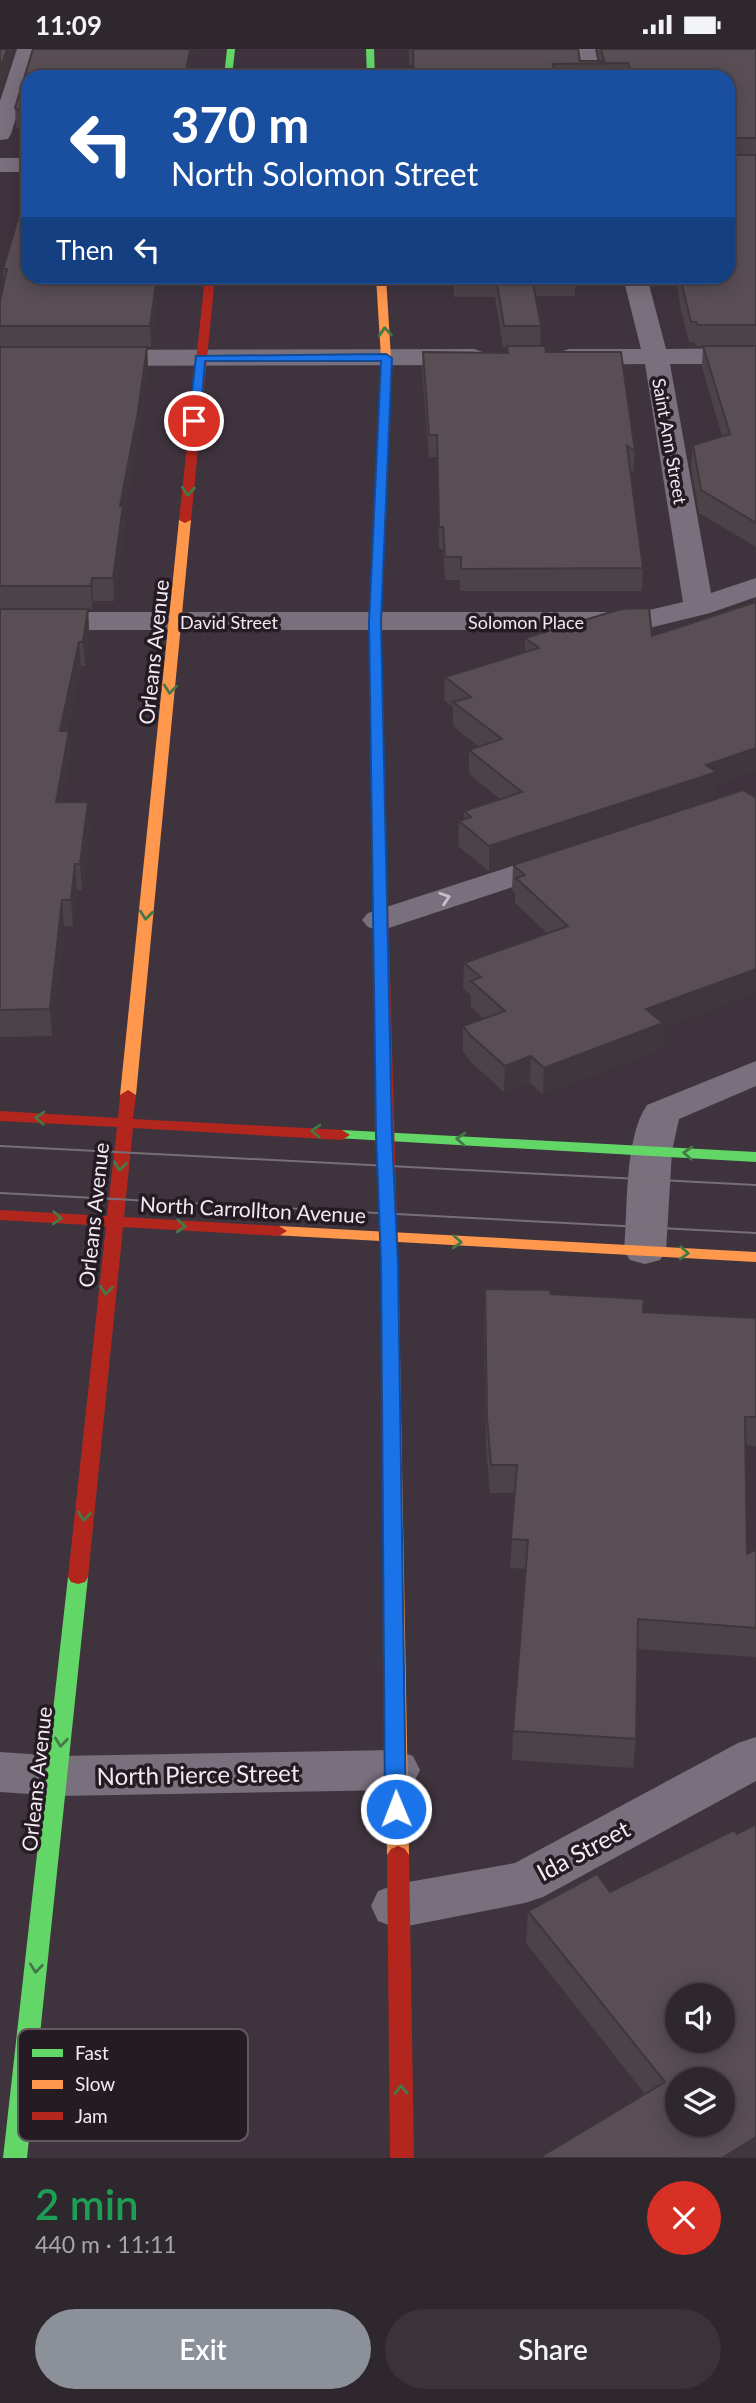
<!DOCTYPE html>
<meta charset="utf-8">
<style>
body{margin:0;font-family:Lato,sans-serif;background:#3b333a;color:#f1f3f6;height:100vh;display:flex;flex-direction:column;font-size:26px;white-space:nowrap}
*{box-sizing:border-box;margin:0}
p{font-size:23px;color:#a7a5aa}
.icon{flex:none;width:38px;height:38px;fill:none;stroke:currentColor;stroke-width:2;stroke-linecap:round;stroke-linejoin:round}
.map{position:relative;height:2109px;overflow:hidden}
.sheet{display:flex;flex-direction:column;background:#2f272e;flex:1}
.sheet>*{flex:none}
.hud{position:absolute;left:21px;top:21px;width:714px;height:214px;border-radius:21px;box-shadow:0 4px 18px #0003,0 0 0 2px #4a444a;background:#1a4fa0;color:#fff;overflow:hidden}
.tools{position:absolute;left:665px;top:1934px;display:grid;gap:14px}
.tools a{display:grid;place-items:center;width:70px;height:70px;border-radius:50%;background:#2f272e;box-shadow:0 4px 18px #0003,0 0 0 2px #4a444a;font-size:35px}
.pin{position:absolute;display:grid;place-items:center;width:60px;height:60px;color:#fff;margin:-30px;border:4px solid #fff;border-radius:50%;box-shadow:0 2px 7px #0007}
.me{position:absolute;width:77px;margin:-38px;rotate:359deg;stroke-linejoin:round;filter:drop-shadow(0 0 5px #0008)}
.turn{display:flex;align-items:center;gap:24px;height:147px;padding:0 35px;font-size:32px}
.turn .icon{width:91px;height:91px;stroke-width:2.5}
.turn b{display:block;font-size:49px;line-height:60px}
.then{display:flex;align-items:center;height:66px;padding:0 35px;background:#0003;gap:14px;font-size:26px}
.round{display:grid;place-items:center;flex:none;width:74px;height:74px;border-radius:37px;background:#3b333a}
.headline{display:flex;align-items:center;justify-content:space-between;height:119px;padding:0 35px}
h1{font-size:42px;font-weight:600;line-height:52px;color:#1e9e55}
.cta{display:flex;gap:14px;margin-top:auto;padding:14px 35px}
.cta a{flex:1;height:80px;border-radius:42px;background:#8c9099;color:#fff;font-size:28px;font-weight:600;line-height:80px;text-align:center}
.cta a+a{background:#3b333a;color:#f1f3f6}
.status{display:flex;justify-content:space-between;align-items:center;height:49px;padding:0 35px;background:#2f272e;direction:ltr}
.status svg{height:19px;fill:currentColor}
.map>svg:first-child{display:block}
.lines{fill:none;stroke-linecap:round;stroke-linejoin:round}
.street{fill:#78707c;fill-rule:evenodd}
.fast{fill:#63d668;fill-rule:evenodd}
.slow{fill:#ff974d;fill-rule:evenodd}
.jam{fill:#b3261e;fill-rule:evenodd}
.tram{stroke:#766f78;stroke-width:2}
.wall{fill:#4c4348}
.shaded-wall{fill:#3e373b}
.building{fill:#584e54;stroke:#3e373b;stroke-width:2;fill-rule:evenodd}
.oneway{stroke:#447846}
.oneway2{stroke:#c9bec9}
.route{fill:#1a73e8;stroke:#114b97;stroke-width:2}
.labels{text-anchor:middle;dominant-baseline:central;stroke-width:7;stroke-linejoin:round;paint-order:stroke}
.far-street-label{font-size:18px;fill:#f4e8f3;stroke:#241b23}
.street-label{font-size:21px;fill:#f4e8f3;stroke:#241b23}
.near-street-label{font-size:24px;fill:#f4e8f3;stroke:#241b23}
.key{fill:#241b23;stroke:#625861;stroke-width:2}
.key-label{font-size:19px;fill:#f4e8f3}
</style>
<div class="status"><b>11:09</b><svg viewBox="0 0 49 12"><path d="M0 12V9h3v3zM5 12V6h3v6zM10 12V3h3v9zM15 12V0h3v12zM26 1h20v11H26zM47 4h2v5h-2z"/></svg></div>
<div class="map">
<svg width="756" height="2109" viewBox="0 0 756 2109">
<rect width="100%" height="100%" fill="#3f343e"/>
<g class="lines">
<g class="street">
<path d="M 17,0 L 37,0 L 11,85 L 8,90 L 0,91 L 0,52 Z"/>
<path d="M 575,0 L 595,0 L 601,28 L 581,28 Z"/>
<rect x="0" y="109" width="28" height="14"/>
<path d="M 623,228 L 647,228 L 666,300 L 756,299 L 756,315 L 670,315 L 711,544 L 756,529 L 756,548 L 710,564 L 641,581 L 0,581 L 0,563 L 641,563 L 683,553 L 645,315 L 569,316 L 560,313 L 556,308 L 560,303 L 569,300 L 641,300 Z"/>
<path d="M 474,300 L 483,303 L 487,308 L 483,313 L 474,316 L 0,317 L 0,301 Z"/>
<path d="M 561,801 L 573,804 L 578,811 L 573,818 L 392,878 L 380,882 L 368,878 L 362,871 L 368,864 Z"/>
<path d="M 756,1012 L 756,1037 L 679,1070 L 672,1102 L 666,1202 L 660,1211 L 645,1215 L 630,1211 L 624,1202 C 628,1161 624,1089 647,1056 Z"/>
<path d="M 756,1688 L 756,1732 L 543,1848 L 525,1854 L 397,1879 L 378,1872 L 371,1857 L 378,1842 L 397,1835 L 515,1814 L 738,1694 Z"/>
<path d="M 395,1701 L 413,1707 L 420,1721 L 413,1735 L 395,1741 L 58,1747 L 0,1743 L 0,1703 L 58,1707 Z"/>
</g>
<g class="fast">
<path d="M 227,0 L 235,0 L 232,28 L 224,28 Z"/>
<path d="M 366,0 L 374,0 L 375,28 L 367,28 Z"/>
<path d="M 342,1081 L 756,1103 L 756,1113 L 336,1089 L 334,1086 L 336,1083 Z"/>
<path d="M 78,1521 L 85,1523 L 88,1528 L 27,2109 L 3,2109 L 68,1528 L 71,1523 Z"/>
</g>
<g class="slow">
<path d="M 376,228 L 386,228 L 391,309 L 381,573 L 385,745 L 378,749 L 371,745 L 369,573 L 381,309 Z"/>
<path d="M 185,468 L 191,471 L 136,1046 L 128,1051 L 120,1046 L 179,471 Z"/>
<path d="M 279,1177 L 756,1203 L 756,1213 L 273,1186 L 271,1182 L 273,1178 Z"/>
<path d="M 390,1246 L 399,1252 L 409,1806 L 405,1812 L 398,1815 L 391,1812 L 387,1806 L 381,1252 Z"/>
</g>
<g class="jam">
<path d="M 205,228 L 215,228 L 191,471 L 185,474 L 179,471 Z"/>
<path d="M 378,741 L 385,745 L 399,1252 L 390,1258 L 381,1252 L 371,745 Z"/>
<path d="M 128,1041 L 136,1046 L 133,1070 L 342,1081 L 350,1086 L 342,1091 L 133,1079 L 124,1168 L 279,1177 L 287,1182 L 279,1187 L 123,1178 L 88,1528 L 85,1533 L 78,1535 L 71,1533 L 68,1528 L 106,1177 L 0,1171 L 0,1161 L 107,1167 L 117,1078 L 0,1072 L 0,1062 L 118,1069 L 120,1046 Z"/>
<path d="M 398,1797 L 405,1800 L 409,1806 L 414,2109 L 390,2109 L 387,1806 L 391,1800 Z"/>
</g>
<g class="tram">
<path d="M 0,1097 L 756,1136"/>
<path d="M 0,1144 L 756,1184"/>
</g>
</g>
<g class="wall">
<path d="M 33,0 L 194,0 L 189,28 L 28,28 L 28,82 L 16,78 L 15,59 Z"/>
<path d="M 409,0 L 578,0 L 580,12 L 599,12 L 597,0 L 756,0 L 756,498 L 699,464 L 691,417 L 693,396 L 722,387 L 702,318 L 703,297 L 696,297 L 694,293 L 689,293 L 680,256 L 677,237 L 678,228 L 728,228 L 728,28 L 413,28 L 413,16 L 409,16 Z"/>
<path d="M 3,220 L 161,228 L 151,298 L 147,298 L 148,319 L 139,385 L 124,467 L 125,480 L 114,552 L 93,552 L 92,560 L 88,560 L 89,584 L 85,617 L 81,617 L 67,682 L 69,682 L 70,707 L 62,753 L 90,778 L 82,841 L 77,841 L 73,877 L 64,877 L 52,987 L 0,988 L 0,252 L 4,233 Z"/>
<path d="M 453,228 L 576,228 L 575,247 L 536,247 L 541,277 L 540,297 L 635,402 L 633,424 L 631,422 L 643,519 L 642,542 L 460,542 L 460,531 L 445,531 L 443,500 L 439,500 L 437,408 L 429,408 L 422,324 L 423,303 L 507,304 L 507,298 L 503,298 L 495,248 L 454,248 Z"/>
<path d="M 652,587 L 716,736 L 715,748 L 489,822 L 458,797 L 459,772 L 464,770 L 464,762 L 500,750 L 469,725 L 469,701 L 479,698 L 453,677 L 453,658 L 444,651 L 445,628 L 525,603 L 525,589 Z"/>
<path d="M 756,749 L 663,979 L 661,1000 L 543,1045 L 530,1034 L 504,1043 L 471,1013 L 463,1003 L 463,977 L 484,970 L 471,958 L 471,946 L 463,940 L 464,914 L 547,884 L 515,854 L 515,844 L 512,841 L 513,816 Z"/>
<path d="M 485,1240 L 551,1245 L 643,1263 L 756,1269 L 756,1397 L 745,1396 L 747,1505 L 756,1501 L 756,1608 L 637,1600 L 636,1690 L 633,1719 L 512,1711 L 513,1682 L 526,1520 L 510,1519 L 515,1444 L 490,1444 L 486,1398 L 484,1268 Z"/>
<path d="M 528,1862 L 756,2109 L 542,2109 L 542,2107 L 645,2045 L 526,1894 Z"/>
</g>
<g class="shaded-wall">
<path d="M 7,0 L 14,0 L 0,44 L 0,21 Z"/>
<path d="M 190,0 L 194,0 L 189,28 L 185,28 Z"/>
<path d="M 157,228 L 161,228 L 151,298 L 150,277 Z"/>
<path d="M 147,298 L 148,319 L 139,385 L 124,467 L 125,480 L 114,552 L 113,529 L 120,457 Z"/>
<path d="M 92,529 L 93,552 L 92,560 L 91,537 Z"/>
<path d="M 88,560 L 89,584 L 85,617 L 83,593 Z"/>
<path d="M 79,593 L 81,617 L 62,707 L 60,682 Z"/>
<path d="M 69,682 L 70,707 L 58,779 L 56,753 Z"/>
<path d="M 756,699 L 756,722 L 716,736 L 715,748 L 489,822 L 489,797 L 706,716 Z"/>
<path d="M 88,753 L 90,778 L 82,841 L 80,815 Z"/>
<path d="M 75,815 L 77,841 L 73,877 L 71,851 Z"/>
<path d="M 62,851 L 64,877 L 52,987 L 50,960 Z"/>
<path d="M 756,920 L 756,945 L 663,979 L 661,1000 L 543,1045 L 544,1019 L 646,960 Z"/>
<path d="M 531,1007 L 530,1034 L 504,1043 L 505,1017 Z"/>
<path d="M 756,2088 L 756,2109 L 722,2109 Z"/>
</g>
<g class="building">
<path d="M 0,0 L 7,0 L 0,21 Z"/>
<path d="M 33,0 L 190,0 L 185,28 L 28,28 L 28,64 L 15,59 Z"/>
<path d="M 413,0 L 578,0 L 580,12 L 604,12 L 601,0 L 756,0 L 756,89 L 728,89 L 728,28 L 632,28 L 628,14 L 553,15 L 555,28 L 414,28 Z"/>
<path d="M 728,106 L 756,106 L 756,276 L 697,276 L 696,273 L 691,273 L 680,228 L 728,228 Z"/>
<path d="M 28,136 L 28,228 L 157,228 L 150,277 L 0,277 L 0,252 L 7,220 L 3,220 Z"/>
<path d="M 454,228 L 532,228 L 541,277 L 504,277 L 496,228 Z"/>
<path d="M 507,297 L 545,297 L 546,303 L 621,303 L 635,402 L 627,397 L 643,519 L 461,520 L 461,508 L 445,508 L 443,478 L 439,478 L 437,386 L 429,386 L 423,303 L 508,304 Z"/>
<path d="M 703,297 L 756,297 L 756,474 L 701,441 L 693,396 L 730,385 Z"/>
<path d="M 0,298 L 147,298 L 138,363 L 120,457 L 123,457 L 113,529 L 92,529 L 91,537 L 0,537 Z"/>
<path d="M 756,553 L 756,699 L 706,716 L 717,723 L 489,797 L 459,772 L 471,768 L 464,762 L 522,743 L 469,701 L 502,690 L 453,653 L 471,648 L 445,628 L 539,599 L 525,589 L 621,560 L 649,559 L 652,587 Z"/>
<path d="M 0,560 L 88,560 L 83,593 L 79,593 L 60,682 L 69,682 L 56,753 L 88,753 L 80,815 L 75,815 L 71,851 L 62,851 L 50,960 L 0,961 Z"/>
<path d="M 743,741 L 756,749 L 756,920 L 646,960 L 663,974 L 544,1019 L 531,1007 L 505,1017 L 471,987 L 463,977 L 505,962 L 471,932 L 481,928 L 464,914 L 568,877 L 516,829 L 525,826 L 513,816 Z"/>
<path d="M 485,1240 L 550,1241 L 551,1245 L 644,1250 L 643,1263 L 756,1269 L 756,1368 L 745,1368 L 747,1505 L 756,1501 L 756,1579 L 638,1570 L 636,1690 L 513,1682 L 528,1491 L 511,1490 L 517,1416 L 491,1416 L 487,1369 Z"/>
<path d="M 756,1775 L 756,2088 L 722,2109 L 544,2109 L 542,2107 L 665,2033 L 528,1862 L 597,1825 L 610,1843 L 734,1781 L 737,1785 ZM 677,1946 L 723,1946 L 723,1992 L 677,1992 ZM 677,2030 L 723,2030 L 723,2076 L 677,2076 Z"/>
</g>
<defs><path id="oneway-chevron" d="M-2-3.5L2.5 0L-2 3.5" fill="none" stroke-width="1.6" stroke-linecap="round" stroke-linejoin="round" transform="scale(1.75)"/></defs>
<g class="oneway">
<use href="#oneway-chevron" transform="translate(385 283) rotate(-94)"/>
<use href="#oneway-chevron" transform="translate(188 442) rotate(95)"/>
<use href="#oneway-chevron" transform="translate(170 640) rotate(96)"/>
<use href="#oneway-chevron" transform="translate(146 866) rotate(96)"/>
<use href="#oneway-chevron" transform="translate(40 1069) rotate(-177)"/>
<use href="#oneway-chevron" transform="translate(316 1082) rotate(-177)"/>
<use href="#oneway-chevron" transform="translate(461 1090) rotate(-177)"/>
<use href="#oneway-chevron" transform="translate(688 1104) rotate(-177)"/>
<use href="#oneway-chevron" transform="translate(120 1117) rotate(97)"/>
<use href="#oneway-chevron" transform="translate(57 1169) rotate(3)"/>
<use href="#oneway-chevron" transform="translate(181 1177) rotate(3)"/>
<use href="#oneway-chevron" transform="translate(457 1193) rotate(3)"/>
<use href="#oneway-chevron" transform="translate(684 1204) rotate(3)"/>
<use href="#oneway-chevron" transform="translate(106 1241) rotate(96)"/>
<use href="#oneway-chevron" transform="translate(84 1467) rotate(96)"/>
<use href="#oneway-chevron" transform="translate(61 1693) rotate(96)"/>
<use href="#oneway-chevron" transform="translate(36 1919) rotate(96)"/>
<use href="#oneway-chevron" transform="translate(401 2041) rotate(-91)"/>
</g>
<use class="oneway2" href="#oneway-chevron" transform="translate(445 849) rotate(-18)"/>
<path class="route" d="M 386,305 L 392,309 L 381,573 L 392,1086 L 398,1214 L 406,1760 L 403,1766 L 396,1769 L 388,1766 L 385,1760 L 381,1214 L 376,1086 L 369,573 L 381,312 L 205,312 L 200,372 L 194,375 L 189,372 L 196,307 Z"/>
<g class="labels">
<g class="far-street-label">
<text transform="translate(670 392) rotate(80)">Saint Ann Street</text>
<text x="229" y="573">David Street</text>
<text x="526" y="573">Solomon Place</text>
</g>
<g class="street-label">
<text transform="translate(153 603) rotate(-84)">Orleans Avenue</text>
<text transform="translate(253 1160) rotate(3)">North Carrollton Avenue</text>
<text transform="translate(93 1166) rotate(-84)">Orleans Avenue</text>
<text transform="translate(36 1730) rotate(-84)">Orleans Avenue</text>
</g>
<g class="near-street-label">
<text transform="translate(198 1725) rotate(-1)">North Pierce Street</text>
<text transform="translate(583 1801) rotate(-28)">Ida Street</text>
</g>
</g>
<rect x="18" y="1980" width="230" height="112" rx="10" class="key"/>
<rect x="32" y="2000" width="31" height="8" fill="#63d668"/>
<rect x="32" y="2031" width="31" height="9" fill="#ff974d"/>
<rect x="32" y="2063" width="31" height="8" fill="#b3261e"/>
<g class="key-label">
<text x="75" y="2011">Fast</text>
<text x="75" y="2042">Slow</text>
<text x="75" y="2074">Jam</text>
</g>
</svg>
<div class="tools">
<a><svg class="icon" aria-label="sound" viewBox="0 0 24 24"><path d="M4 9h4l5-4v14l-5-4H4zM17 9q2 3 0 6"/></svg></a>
<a><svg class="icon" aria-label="layers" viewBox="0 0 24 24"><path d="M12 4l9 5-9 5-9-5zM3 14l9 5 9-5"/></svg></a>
</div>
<div class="pin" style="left:194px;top:372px;background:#d93025"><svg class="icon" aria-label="arrive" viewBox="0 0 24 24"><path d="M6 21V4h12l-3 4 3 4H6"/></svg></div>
<svg class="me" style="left:396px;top:1760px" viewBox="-20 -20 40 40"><circle r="17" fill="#1a73e8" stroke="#fff" stroke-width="3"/><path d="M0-11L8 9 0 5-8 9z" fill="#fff"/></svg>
<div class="hud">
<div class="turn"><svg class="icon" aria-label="left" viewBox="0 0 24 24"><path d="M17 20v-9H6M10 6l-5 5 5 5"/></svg><div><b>370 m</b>North Solomon Street</div></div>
<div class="then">Then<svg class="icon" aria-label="left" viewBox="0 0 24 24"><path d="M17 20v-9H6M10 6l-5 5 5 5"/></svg></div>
</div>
</div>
<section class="sheet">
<div class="headline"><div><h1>2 min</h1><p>440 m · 11:11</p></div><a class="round" style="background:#d93025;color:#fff"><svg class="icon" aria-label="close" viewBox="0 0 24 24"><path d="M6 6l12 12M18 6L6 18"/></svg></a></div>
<div class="cta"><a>Exit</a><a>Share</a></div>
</section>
